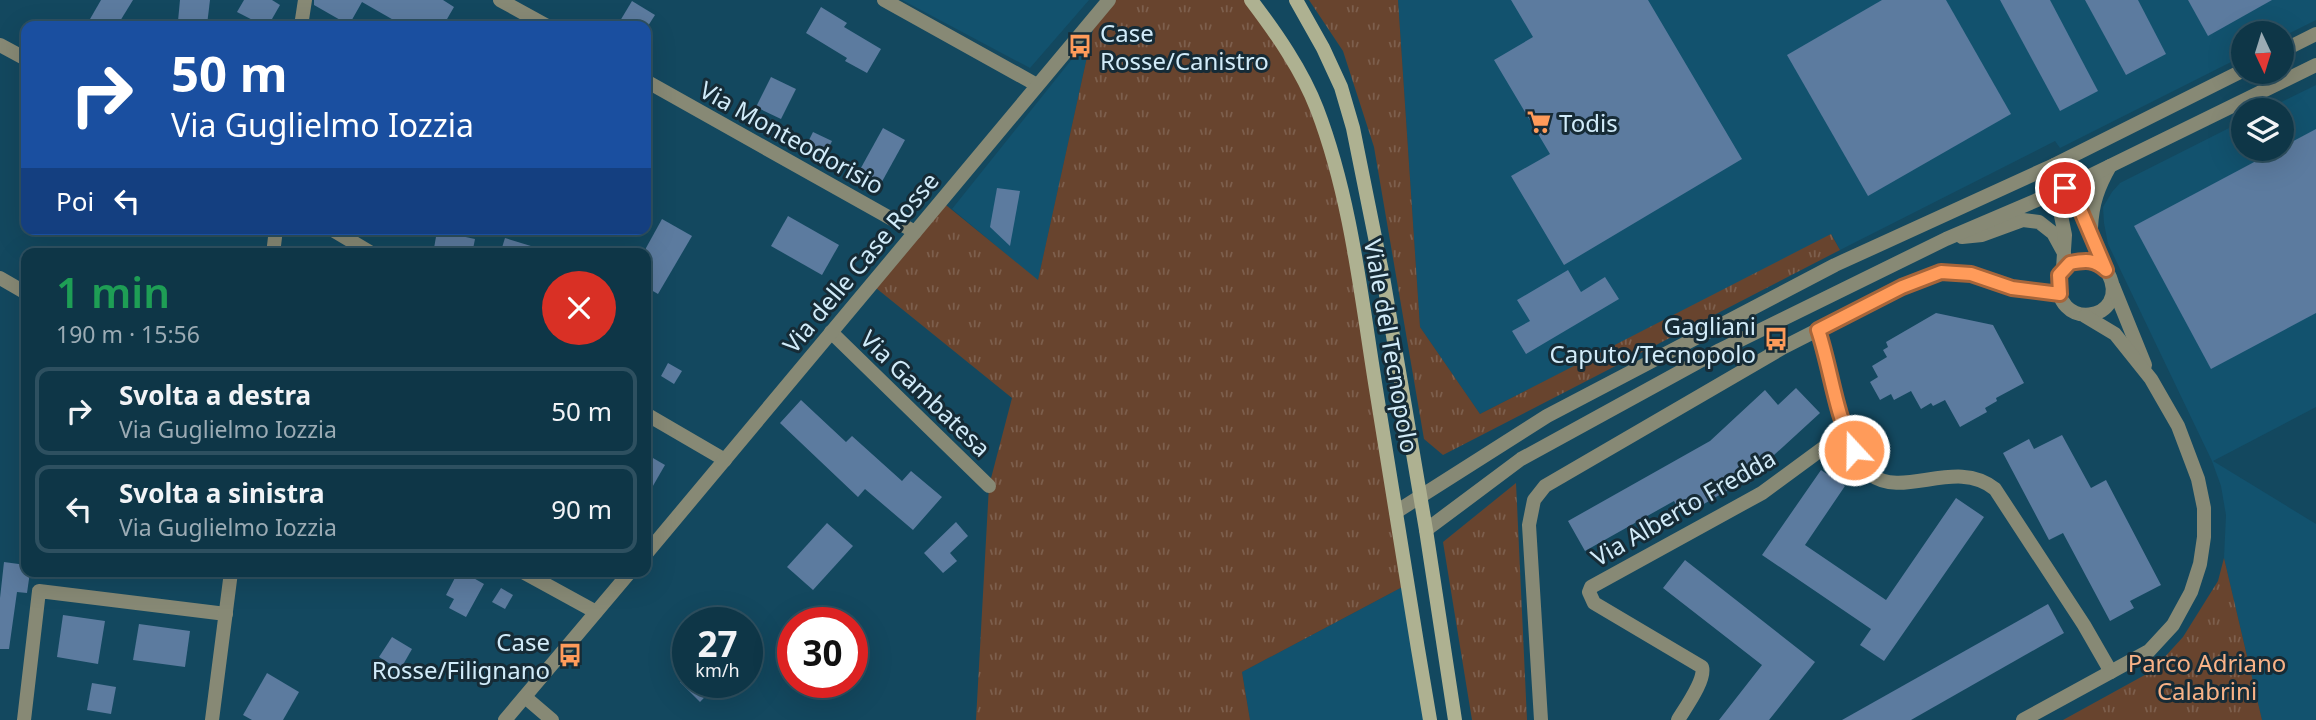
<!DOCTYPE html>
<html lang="it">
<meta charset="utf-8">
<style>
body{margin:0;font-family:"Noto Sans",sans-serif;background:#1c4152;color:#f1f3f6;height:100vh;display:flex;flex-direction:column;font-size:26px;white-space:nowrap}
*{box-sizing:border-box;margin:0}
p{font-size:23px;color:#9babb4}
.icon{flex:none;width:38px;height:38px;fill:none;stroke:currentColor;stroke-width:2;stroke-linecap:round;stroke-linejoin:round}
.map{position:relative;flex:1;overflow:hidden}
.sheet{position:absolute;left:21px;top:248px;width:630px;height:329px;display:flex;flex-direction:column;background:#0e3647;border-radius:14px;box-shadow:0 7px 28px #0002,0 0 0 2px #2e5060}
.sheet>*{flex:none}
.guide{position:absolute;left:21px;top:21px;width:630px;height:214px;border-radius:14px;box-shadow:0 7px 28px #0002,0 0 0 2px #2e5060;background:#1a4fa0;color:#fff;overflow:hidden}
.needle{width:46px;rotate:176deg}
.controls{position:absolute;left:2231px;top:21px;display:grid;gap:14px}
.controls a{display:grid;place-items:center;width:63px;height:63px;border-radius:50%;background:#0e3647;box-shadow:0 7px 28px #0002,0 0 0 2px #2e5060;font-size:35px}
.speed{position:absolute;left:672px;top:607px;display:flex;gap:14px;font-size:35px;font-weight:700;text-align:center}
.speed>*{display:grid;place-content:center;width:91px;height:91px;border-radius:50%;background:#0e3647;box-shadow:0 7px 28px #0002,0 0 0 2px #2e5060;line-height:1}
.speed small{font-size:18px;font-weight:400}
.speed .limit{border:10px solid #d22;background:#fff;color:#111}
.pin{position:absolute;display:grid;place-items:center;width:60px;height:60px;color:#fff;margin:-30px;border:4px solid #fff;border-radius:50%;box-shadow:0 2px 7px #0007}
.me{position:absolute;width:77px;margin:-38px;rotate:339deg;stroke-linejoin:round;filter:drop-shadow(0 0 5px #0008)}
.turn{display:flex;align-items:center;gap:24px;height:147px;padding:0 35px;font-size:32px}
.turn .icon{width:91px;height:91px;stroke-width:2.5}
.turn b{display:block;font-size:49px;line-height:60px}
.then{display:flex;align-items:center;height:66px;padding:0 35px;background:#0003;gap:14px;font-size:26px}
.round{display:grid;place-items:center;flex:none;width:74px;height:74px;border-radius:37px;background:#1c4152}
.overview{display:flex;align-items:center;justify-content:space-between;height:119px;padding:0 35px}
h1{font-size:42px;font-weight:600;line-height:52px;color:#1e9e55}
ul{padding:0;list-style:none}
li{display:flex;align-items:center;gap:21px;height:88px;margin:0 14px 10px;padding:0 21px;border:4px solid #2e5060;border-radius:14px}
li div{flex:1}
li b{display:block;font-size:26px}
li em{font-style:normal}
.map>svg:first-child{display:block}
.built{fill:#12526e}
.grass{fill:url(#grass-tufts)}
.building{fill:#5c7b9f}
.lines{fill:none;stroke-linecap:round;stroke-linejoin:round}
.minor{stroke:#878975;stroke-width:14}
.tertiary{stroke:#878975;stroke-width:14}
.secondary{stroke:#aeb191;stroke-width:14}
.route-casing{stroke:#a6653a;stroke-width:18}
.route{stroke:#ff9b5a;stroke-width:12}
.labels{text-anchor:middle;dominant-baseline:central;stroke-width:6;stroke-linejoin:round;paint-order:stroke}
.poi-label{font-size:24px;fill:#d1ebf9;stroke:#162b36;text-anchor:start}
.street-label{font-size:24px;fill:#d1ebf9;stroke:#162b36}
.park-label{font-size:24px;fill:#f9b287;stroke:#162b36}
</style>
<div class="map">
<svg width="2316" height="720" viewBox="0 0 2316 720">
<defs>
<pattern id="grass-tufts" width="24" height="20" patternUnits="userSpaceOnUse" patternTransform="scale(1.75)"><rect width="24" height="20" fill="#68442e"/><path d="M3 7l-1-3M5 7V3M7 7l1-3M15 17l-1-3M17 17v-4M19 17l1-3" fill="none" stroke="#7d5f4d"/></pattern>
</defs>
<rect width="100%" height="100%" fill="#13485f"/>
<g class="built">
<path d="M 902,0 L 1089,0 L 1030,68 Z"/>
<path d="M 1398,0 L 2316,0 L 2316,20 L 2282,37 L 2282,33 L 2244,33 L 2243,56 L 2060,148 L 2055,141 L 1840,250 L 1832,235 L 1480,414 L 1420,327 Z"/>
<path d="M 1092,34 L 1038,281 L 952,209 Z"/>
<path d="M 2316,85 L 2316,407 L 2213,461 L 2316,524 L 2316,720 L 2262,720 L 2224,558 L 2226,515 L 2221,486 L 2212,461 L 2108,244 L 2104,223 L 2103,207 L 2112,192 L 2120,183 L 2243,121 L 2244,149 L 2282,149 L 2282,110 L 2265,110 Z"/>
<path d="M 1408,584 L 1431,720 L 1250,720 L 1242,672 Z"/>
</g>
<g class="grass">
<path d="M 1109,0 L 1251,0 L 1301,75 L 1338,173 L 1408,584 L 1242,672 L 1250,720 L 976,720 L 989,486 L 1012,398 L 871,284 L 941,201 L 1038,280 L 1096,16 Z"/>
<path d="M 1309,0 L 1398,0 L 1420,327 L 1480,414 L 1831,234 L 1840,250 L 1443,455 L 1424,439 L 1374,147 L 1343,51 Z"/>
<path d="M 1516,483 L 1527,720 L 1472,720 L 1443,542 Z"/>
<path d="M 2224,558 L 2262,720 L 2063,720 L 2152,671 L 2183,637 L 2218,581 Z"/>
</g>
<g class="building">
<path d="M 101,0 L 133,0 L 117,26 L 86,26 Z"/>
<path d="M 180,0 L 210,0 L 207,25 L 178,21 Z"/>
<path d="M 244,0 L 272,0 L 280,5 L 268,26 L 264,26 L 237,12 Z"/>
<path d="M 314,0 L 443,0 L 454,7 L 443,26 L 404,26 L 362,2 L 349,25 L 314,5 Z"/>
<path d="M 1511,0 L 1648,0 L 1742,159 L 1564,265 L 1511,176 L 1550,154 L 1494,60 L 1533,37 Z"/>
<path d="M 1882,0 L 1946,0 L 2011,114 L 1868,196 L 1787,55 Z"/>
<path d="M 2000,0 L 2050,0 L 2098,91 L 2060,111 Z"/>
<path d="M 2085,0 L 2138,0 L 2166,54 L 2126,75 Z"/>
<path d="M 2188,0 L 2272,0 L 2208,36 Z"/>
<path d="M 632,1 L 655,15 L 648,26 L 617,26 Z"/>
<path d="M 821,7 L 847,23 L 844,27 L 881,49 L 867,73 L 845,61 L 847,58 L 806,33 Z"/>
<path d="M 771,77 L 796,89 L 781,119 L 756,107 Z"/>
<path d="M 883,128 L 905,140 L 879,187 L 857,175 Z"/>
<path d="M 2316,129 L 2316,313 L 2211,369 L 2134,226 Z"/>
<path d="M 813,132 L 832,141 L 825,155 L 806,146 Z"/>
<path d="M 997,188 L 1020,191 L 1010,246 L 990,227 Z"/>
<path d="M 788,216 L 839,245 L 822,275 L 771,246 Z"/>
<path d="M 662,219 L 692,236 L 658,294 L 646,287 L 646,248 Z"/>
<path d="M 437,231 L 475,239 L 472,254 L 433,254 Z"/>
<path d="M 505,238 L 544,250 L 543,254 L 500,254 Z"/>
<path d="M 1568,270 L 1581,292 L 1605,277 L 1619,299 L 1526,354 L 1512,331 L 1530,321 L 1517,300 Z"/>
<path d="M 1936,313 L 1993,325 L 2024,383 L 1996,398 L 1997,401 L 1985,408 L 1987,412 L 1960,427 L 1945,400 L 1933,406 L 1931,403 L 1921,409 L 1911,391 L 1894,400 L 1891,394 L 1880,400 L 1870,382 L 1878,377 L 1872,366 L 1887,357 L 1883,350 L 1888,347 L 1886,342 Z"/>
<path d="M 668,363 L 682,371 L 674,384 L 661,376 Z"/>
<path d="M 1796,388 L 1820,413 L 1749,478 L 1683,516 L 1674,501 L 1585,551 L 1568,521 L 1710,441 L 1765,390 L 1778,405 Z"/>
<path d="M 801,400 L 846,442 L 852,436 L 902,481 L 911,471 L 942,497 L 913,530 L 865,489 L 858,497 L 780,423 Z"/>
<path d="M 2062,435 L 2091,488 L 2106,480 L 2161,585 L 2130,601 L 2134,608 L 2110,621 L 2063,533 L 2049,540 L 2003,453 L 2029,439 L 2034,449 Z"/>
<path d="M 646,454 L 665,465 L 646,498 Z"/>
<path d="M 1821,470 L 1845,486 L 1805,545 L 1886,600 L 1956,498 L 1984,517 L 1884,661 L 1860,645 L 1871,629 L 1762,555 Z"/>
<path d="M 956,522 L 968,536 L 950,553 L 957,561 L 943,573 L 924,553 Z"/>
<path d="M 827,523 L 853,546 L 813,590 L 787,567 Z"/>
<path d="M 1685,560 L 1815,662 L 1769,720 L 1719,720 L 1762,665 L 1663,588 Z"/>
<path d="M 4,562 L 26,565 L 26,572 L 30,572 L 27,593 L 17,592 L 9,649 L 0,649 L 0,598 Z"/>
<path d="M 458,572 L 463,572 L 484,584 L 466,617 L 449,608 L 454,599 L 446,595 Z"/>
<path d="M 501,588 L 513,595 L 505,609 L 492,602 Z"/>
<path d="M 2048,604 L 2064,633 L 1911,720 L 1842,720 Z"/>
<path d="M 63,615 L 105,621 L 98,664 L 57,657 Z"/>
<path d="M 139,624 L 190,631 L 185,667 L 133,660 Z"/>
<path d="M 392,637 L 412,649 L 400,670 L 379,657 Z"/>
<path d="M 267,673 L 299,692 L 283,720 L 252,720 L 243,715 Z"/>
<path d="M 680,682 L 719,682 L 700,702 Z"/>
<path d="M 92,683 L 116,687 L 111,714 L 87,710 Z"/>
</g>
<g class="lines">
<g class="minor">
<path d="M 500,0 L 547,26"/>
<path d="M 884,0 L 1037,85"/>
<path d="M 301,26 L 305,0"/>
<path d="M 0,45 L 26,59"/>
<path d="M 2282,51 L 2316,34"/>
<path d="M 646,81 L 915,232"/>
<path d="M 2054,165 L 2065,188 L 2074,195 L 2106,269"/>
<path d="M 2091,228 C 2092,204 2098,187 2110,166"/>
<path d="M 331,229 L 373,254"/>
<path d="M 1962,237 L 1982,235 L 2023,220 L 2039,222 L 2053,233 L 2064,253 L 2063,269"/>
<path d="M 2064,250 L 2065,235 L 2058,201 L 2065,188"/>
<path d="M 273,254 L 276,229"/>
<path d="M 2080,261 C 2092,261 2102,262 2108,273 C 2133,322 2050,334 2059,275 L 2070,263 Z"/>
<path d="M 0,278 L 26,293"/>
<path d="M 2113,286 L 2145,365"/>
<path d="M 1818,330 L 1825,352 L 1845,432"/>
<path d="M 831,332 L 989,486"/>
<path d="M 646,414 L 725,460"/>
<path d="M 1396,512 L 1547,416 L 1835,265 L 2054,165 L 2244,70"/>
<path d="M 1426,530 L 1521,459 L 1720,350 L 1946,239 L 2065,188 L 2316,65"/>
<path d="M 523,572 L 596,612"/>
<path d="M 525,697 L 552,720"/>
<path d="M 24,720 L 39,591 L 226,614"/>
<path d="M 212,720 L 231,572"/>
<path d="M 1541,720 L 1529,525 L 1534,500 L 1545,486 L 1784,347 L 1902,287 L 1942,272 L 1971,274 L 2012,288 L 2060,294"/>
<path d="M 1678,720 C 1685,708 1706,680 1702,667 L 1594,603 L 1589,592 L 1591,587 L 1762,493 L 1845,432 C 1852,445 1858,464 1870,474 C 1903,500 1956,457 1995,489 L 2084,625 L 2111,672"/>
<path d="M 2023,720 L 2149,651 L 2173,625 L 2191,592 L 2200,564 L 2204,537 L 2204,508 L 2198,479 L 2178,426 L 2151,379 L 2115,334 L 2085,316"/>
</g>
<g class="tertiary">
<path d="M 646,554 L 1109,0"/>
<path d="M 505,720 L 630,572"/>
</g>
<g class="secondary">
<path d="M 1251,0 C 1276,33 1302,70 1317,109 C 1351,198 1361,296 1376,389 C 1394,500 1411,610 1430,720"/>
<path d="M 1296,0 L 1323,48 L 1341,87 L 1353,128 L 1383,277 L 1426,530 L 1455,720"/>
</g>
</g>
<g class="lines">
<g class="route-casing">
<path id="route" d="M 1854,450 C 1835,413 1831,369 1818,330 L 1902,287 L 1941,272 L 1971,274 L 2012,288 L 2060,294 L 2059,275 L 2070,263 C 2085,260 2095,259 2106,270 L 2074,195 L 2065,188"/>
</g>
<use href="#route" class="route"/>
</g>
<defs>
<g id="bus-bare" transform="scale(1.89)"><path d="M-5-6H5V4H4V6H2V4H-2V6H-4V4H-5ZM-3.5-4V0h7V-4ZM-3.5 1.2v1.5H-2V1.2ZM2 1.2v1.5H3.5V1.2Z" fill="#ff9b5a" stroke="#162b36" stroke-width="2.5" paint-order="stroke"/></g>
<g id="supermarket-bare" transform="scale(1.89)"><path d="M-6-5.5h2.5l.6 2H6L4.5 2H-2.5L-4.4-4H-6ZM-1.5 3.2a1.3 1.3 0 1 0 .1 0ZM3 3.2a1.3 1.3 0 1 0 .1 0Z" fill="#ff9b5a" stroke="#162b36" stroke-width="2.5" paint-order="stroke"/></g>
</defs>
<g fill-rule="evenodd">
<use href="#bus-bare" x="1080" y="46"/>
<use href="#supermarket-bare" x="1539" y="122"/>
<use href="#bus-bare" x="1776" y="339"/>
<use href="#bus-bare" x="570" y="655"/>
</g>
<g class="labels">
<g class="poi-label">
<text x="1100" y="32">Case<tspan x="1100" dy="28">Rosse/Canistro</tspan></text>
<text x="1559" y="122">Todis</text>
<text x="1756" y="325" text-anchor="end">Gagliani<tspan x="1756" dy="28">Caputo/Tecnopolo</tspan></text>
<text x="550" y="641" text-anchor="end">Case<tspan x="550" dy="28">Rosse/Filignano</tspan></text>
</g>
<g class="street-label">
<text transform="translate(792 137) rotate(29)">Via Monteodorisio</text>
<text transform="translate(860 262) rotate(-50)">Via delle Case Rosse</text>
<text transform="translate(1392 346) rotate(80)">Viale del Tecnopolo</text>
<text transform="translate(926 393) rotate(44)">Via Gambatesa</text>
<text transform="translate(1683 507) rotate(-30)">Via Alberto Fredda</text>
</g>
<g class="park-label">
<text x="2207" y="662">Parco Adriano<tspan x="2207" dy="28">Calabrini</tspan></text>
</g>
</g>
</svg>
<div class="controls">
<a><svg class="needle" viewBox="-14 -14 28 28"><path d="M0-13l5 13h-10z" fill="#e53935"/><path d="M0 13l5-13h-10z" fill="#9babb4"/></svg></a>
<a><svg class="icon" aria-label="layers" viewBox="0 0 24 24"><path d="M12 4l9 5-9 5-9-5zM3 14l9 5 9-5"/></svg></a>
</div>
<div class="speed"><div>27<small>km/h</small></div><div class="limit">30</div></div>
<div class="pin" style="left:2065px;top:188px;background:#d93025"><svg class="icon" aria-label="arrive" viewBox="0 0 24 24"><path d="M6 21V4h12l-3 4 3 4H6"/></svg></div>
<svg class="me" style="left:1854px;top:450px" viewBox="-20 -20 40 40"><circle r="17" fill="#ff9b5a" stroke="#fff" stroke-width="3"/><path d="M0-11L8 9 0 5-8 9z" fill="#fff"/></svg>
<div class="guide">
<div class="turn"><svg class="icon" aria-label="right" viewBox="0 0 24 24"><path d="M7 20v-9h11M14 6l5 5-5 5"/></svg><div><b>50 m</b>Via Guglielmo Iozzia</div></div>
<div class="then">Poi<svg class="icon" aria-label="left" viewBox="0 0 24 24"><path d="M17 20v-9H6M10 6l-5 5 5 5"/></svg></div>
</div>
<section class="sheet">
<div class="overview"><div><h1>1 min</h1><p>190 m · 15:56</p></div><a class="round" style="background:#d93025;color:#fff"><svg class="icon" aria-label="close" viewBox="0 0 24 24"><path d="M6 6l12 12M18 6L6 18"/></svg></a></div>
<ul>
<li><svg class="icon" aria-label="right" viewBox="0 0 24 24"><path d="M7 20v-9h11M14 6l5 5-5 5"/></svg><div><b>Svolta a destra</b><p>Via Guglielmo Iozzia</p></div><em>50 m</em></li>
<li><svg class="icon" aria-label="left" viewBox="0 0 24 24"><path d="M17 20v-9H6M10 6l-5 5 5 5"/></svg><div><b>Svolta a sinistra</b><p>Via Guglielmo Iozzia</p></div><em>90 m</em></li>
</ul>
</section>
</div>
